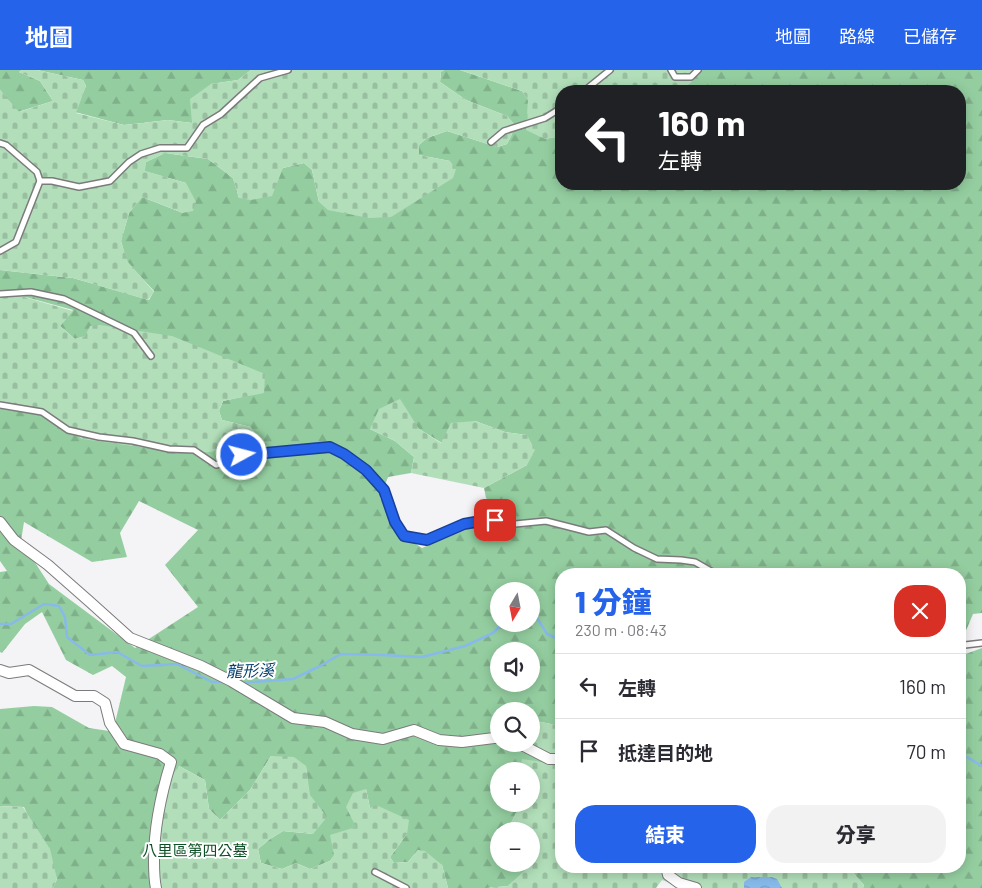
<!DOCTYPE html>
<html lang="zh-TW">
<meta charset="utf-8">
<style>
body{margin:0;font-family:Barlow,"Noto Sans TC",sans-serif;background:#f2f2f3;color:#2b2b33;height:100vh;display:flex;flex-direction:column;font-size:19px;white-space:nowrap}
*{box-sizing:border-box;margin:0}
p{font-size:16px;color:#7c7c81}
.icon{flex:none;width:28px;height:28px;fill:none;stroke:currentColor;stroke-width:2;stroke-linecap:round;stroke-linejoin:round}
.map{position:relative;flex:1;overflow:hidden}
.drawer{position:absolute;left:555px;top:498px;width:411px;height:305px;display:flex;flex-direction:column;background:#fff;border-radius:20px;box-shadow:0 2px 12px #0003}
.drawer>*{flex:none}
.hud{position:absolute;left:555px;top:15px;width:411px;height:105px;border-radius:20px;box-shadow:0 2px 12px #0003;background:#202124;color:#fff;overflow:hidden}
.needle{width:32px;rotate:190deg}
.fabs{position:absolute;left:490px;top:512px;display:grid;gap:10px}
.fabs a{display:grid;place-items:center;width:50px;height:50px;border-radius:50%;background:#fff;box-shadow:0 2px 12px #0003;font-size:25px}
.pin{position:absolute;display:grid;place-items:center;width:42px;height:42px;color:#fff;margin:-21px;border-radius:10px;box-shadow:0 2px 8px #0006}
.me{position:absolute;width:55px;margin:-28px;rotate:83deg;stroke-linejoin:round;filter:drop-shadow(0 0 4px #0008)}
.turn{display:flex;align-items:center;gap:18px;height:105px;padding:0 20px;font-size:22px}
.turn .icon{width:65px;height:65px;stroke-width:2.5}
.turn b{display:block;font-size:35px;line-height:42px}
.round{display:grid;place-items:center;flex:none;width:52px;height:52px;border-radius:20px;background:#f2f2f3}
.head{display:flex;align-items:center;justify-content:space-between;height:85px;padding:0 20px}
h1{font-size:30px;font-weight:800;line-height:38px;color:#2563eb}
.button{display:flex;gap:10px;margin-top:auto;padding:10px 20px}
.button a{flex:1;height:58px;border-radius:20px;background:#2563eb;color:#fff;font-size:20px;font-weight:800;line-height:58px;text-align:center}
.button a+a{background:#f2f2f3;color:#2b2b33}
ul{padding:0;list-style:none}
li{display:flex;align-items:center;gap:15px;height:65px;padding:0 20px;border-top:1px solid #e1e1e2}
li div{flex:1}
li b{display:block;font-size:19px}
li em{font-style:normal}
header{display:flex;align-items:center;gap:30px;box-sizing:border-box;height:70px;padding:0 25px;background:#2563eb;color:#fff}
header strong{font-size:24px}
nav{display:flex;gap:28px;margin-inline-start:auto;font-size:18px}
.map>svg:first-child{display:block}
.forest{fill:url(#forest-firs);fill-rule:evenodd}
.cemetery{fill:url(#cemetery-stones)}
.water{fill:url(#water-waves)}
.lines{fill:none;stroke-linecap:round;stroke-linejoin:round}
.stream{stroke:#87b9ea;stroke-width:2.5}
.lane-casing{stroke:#7b7b7c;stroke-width:8}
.street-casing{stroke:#7b7b7c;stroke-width:12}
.lane{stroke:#fff;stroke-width:5}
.street{stroke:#fff;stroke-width:10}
.route-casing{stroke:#184099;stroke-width:12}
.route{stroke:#2563eb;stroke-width:9}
.labels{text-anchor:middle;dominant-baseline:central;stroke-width:4;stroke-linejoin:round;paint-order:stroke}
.park-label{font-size:15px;fill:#0e5025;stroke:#fff}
.water-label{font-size:16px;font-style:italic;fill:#06406d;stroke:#fff}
</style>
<header>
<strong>地圖</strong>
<nav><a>地圖</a><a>路線</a><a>已儲存</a></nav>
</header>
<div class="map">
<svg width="982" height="818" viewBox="0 0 982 818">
<defs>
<pattern id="forest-firs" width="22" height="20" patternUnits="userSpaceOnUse" patternTransform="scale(1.25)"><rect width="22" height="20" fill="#94cea0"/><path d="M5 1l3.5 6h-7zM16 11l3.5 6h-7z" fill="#7fb089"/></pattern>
<pattern id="cemetery-stones" width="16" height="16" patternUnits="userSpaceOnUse" patternTransform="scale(1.25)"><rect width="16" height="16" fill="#b2dfba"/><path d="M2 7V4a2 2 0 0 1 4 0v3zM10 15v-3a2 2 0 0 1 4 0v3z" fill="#98bf9f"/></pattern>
<pattern id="water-waves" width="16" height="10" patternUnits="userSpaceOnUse" patternTransform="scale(1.25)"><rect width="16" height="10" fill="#87b9ea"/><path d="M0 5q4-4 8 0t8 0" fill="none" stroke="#749ec8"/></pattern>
</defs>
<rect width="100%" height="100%" fill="#f4f4f6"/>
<g class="forest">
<path d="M 0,0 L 22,0 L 19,2 L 40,11 L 53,31 L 18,42 L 0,20 Z"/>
<path d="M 37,0 L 251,0 L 238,10 L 211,14 L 192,53 L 168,50 L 124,55 L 75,42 L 86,16 L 83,10 Z"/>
<path d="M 444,0 L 460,0 L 522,21 L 528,30 L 545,69 L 561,66 L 561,114 L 960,114 L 960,21 L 681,21 L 693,10 L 696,0 L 982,0 L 982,543 L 973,544 L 962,570 L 960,571 L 960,504 L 561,504 L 561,656 L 531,650 L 531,641 L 499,641 L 499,674 L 529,674 L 549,693 L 521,700 L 521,701 L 499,701 L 499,734 L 530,734 L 516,743 L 507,761 L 499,761 L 499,794 L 534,793 L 508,816 L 487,818 L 448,818 L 442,795 L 418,780 L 408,792 L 394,793 L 390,787 L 407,764 L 370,738 L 366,719 L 356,757 L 330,791 L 310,799 L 296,793 L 282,799 L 261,793 L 258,779 L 270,769 L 283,761 L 313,764 L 306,696 L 271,686 L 250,720 L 220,750 L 209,739 L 205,710 L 179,696 L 156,818 L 53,818 L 57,809 L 24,737 L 0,736 L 0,639 L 34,636 L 52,637 L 89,658 L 109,661 L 115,653 L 126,607 L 112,596 L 93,605 L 66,590 L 42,542 L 25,554 L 2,583 L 0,582 L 0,502 L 7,501 L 0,491 L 0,337 L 5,336 L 57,349 L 82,369 L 251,357 L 222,350 L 219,341 L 223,331 L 264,322 L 85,266 L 75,269 L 60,256 L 73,240 L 0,220 L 0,200 L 73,208 L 149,230 L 154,221 L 127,192 L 121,171 L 129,143 L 142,127 L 183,143 L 186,113 L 144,101 L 146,92 L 165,83 L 208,89 L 233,108 L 239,128 L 283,98 L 304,93 L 312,100 L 319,132 L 450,91 L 419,85 L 419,75 L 427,68 L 447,61 L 497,77 L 507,74 L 512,64 L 514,54 L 507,46 L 466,30 L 440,12 L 441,2 ZM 475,351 L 505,362 L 527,365 L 527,395 L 484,418 L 486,428 L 504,444 L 422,478 L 404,466 L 380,428 L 388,407 L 411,403 L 414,387 L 395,371 L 370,359 L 419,359 L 442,373 ZM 139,431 L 198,460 L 165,495 L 198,537 L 135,578 L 49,514 L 21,471 L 24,452 L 92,492 L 127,487 L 120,463 ZM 499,521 L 531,521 L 531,554 L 499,554 ZM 499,581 L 531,581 L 531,614 L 499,614 Z"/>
<path d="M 982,578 L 982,818 L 863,818 L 864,815 L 847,796 L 960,796 L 960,586 Z"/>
</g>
<g class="cemetery">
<path d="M 22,0 L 37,0 L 83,10 L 86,16 L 76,43 L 124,55 L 168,50 L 192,53 L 190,29 L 211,14 L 238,10 L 251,0 L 444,0 L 441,2 L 440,12 L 466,30 L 507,46 L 514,54 L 512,64 L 507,74 L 497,77 L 447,61 L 427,68 L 419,75 L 419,85 L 450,91 L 456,99 L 453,108 L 391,147 L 369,148 L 328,140 L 319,132 L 312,100 L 304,93 L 283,98 L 272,126 L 251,130 L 239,128 L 233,108 L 208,89 L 165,83 L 146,92 L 145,101 L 186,113 L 196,132 L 193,141 L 183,143 L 142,127 L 129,143 L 121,172 L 128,192 L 154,222 L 148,230 L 73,208 L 0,200 L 0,20 L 19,42 L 53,31 L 40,11 L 19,2 Z"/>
<path d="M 460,0 L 696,0 L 693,10 L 681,21 L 561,21 L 561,66 L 545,69 L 526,60 L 528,30 L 522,21 Z"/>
<path d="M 0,220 L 73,241 L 60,256 L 75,269 L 85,266 L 90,256 L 100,255 L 172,266 L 265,304 L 264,323 L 223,331 L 219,341 L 222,350 L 251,357 L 257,366 L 253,377 L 191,384 L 82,369 L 57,349 L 5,336 L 0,337 Z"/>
<path d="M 400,329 L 419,359 L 441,373 L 451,353 L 475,351 L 505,362 L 527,365 L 535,380 L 527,395 L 484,418 L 411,403 L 414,387 L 395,371 L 370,359 L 379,339 Z"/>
<path d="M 531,650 L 561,656 L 561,796 L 847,796 L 864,815 L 863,818 L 684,818 L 662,810 L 656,818 L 487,818 L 508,816 L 533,793 L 531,793 L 531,761 L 507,761 L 516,743 L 531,734 L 538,728 L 531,718 L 531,701 L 520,701 L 522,689 L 549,693 L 529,674 L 531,674 Z"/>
<path d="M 271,686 L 294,687 L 306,696 L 310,725 L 327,747 L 313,764 L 283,761 L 270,769 L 258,779 L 261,793 L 282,799 L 296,793 L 310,799 L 330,791 L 334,785 L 330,765 L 356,757 L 346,737 L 353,723 L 366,719 L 370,738 L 376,735 L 409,750 L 407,764 L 390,787 L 394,793 L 408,792 L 418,780 L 425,781 L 442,795 L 448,818 L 156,818 L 154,798 L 166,714 L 179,696 L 205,710 L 209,739 L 220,750 L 250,720 Z"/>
<path d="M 0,736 L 23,737 L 50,779 L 57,809 L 53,818 L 0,818 Z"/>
</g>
<path class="water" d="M 751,807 L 772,807 L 777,809 L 782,818 L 744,818 L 744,812 Z"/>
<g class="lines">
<g class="stream">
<path d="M 531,543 L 534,543 L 547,564 L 561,570"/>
<path d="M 0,554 L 11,554 L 44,534 L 59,536 L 65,547 L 67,567 L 90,585 L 117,582 L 142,596 L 177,594 L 212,612 L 225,612"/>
<path d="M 241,613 L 293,609 L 320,596 L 341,584 L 382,585 L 422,587 L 465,576 L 493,563 L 502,554"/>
<path d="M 960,683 L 982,696"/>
</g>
<g class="lane-casing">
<g id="lane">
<path d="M 671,0 L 675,7 L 691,7 L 698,0"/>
<path d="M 584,21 L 610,0"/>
<path d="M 491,72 L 504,61 L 545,48 L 561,38"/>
<path d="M 0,73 L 6,75 L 37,102 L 40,111"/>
<path d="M 0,181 L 16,172 L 40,111 L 52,111 L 79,117 L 110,111 L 129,92 L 141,84 L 160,78 L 187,78 L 203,55 L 221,44 L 260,8 L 288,0"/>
<path d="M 0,224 L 31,222 L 64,229 L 134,263 L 151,286"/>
<path d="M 0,335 L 42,342 L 68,360 L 99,367 L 133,371 L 169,379 L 194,380 L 216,395 L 225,393 L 242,385 L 329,377 L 344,384 L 366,400 L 384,420 L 395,452 L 404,466 L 427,470 L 464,454 L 481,451 L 495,450 L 515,454 L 546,451 L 589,462 L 606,460 L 634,478 L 657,489 L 681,490 L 695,492 L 716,504"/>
<path d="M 960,574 L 965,575 L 982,573"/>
<path d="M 375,802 L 406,818"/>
</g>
</g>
<g class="street-casing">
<g id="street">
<path d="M 0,452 L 14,470 L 48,495 L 90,532 L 130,568 L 201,596 L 231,611 L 293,648 L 325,652 L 352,664 L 383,669 L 414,660 L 439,670 L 462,672 L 494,668 L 499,668"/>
<path d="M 0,600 L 9,603 L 29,600 L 75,626 L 94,626 L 105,633 L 110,653 L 124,674 L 160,684 L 171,692 C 161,724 154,757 154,791 C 154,800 154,809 156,818"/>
<path d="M 520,674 L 549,689 L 561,689"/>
<path d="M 666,796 L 668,805 L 679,813 L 696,818"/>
</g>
</g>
<use href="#lane" class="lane"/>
<use href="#street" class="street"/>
</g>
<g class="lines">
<g class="route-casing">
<path id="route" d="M 242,385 L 330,377 L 344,384 L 366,400 L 384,420 L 395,452 L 404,466 L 427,470 L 464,454 L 481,451 L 495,450"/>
</g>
<use href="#route" class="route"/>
</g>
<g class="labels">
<g class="park-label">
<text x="195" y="780">八里區第四公墓</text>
</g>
<g class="water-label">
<text transform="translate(250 600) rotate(-2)">龍形溪</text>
</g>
</g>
</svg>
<div class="fabs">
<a><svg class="needle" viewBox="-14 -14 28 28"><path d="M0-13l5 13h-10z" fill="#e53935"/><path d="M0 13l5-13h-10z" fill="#7c7c81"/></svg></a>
<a><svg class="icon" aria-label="sound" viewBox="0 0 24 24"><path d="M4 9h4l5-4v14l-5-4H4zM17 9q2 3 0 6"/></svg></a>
<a><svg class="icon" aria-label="search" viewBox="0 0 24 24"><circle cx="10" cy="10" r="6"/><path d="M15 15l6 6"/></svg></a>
<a>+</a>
<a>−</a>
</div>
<div class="pin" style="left:495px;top:450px;background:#d93025"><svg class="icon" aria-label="arrive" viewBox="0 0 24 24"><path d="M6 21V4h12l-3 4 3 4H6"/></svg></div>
<svg class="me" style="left:242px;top:385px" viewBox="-20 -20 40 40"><circle r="17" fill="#2563eb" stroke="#fff" stroke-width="3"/><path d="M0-11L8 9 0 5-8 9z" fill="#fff"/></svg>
<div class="hud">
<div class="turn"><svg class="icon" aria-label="left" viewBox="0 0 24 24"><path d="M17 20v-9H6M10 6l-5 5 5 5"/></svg><div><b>160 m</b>左轉</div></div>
</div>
<section class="drawer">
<div class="head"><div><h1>1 分鐘</h1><p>230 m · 08:43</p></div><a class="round" style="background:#d93025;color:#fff"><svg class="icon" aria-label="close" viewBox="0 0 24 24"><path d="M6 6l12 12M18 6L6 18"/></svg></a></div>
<ul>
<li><svg class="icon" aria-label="left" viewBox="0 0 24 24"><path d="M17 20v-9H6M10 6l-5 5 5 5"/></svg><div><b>左轉</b></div><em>160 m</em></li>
<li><svg class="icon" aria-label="arrive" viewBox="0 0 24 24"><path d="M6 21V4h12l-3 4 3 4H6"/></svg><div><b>抵達目的地</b></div><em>70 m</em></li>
</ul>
<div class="button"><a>結束</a><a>分享</a></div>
</section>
</div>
